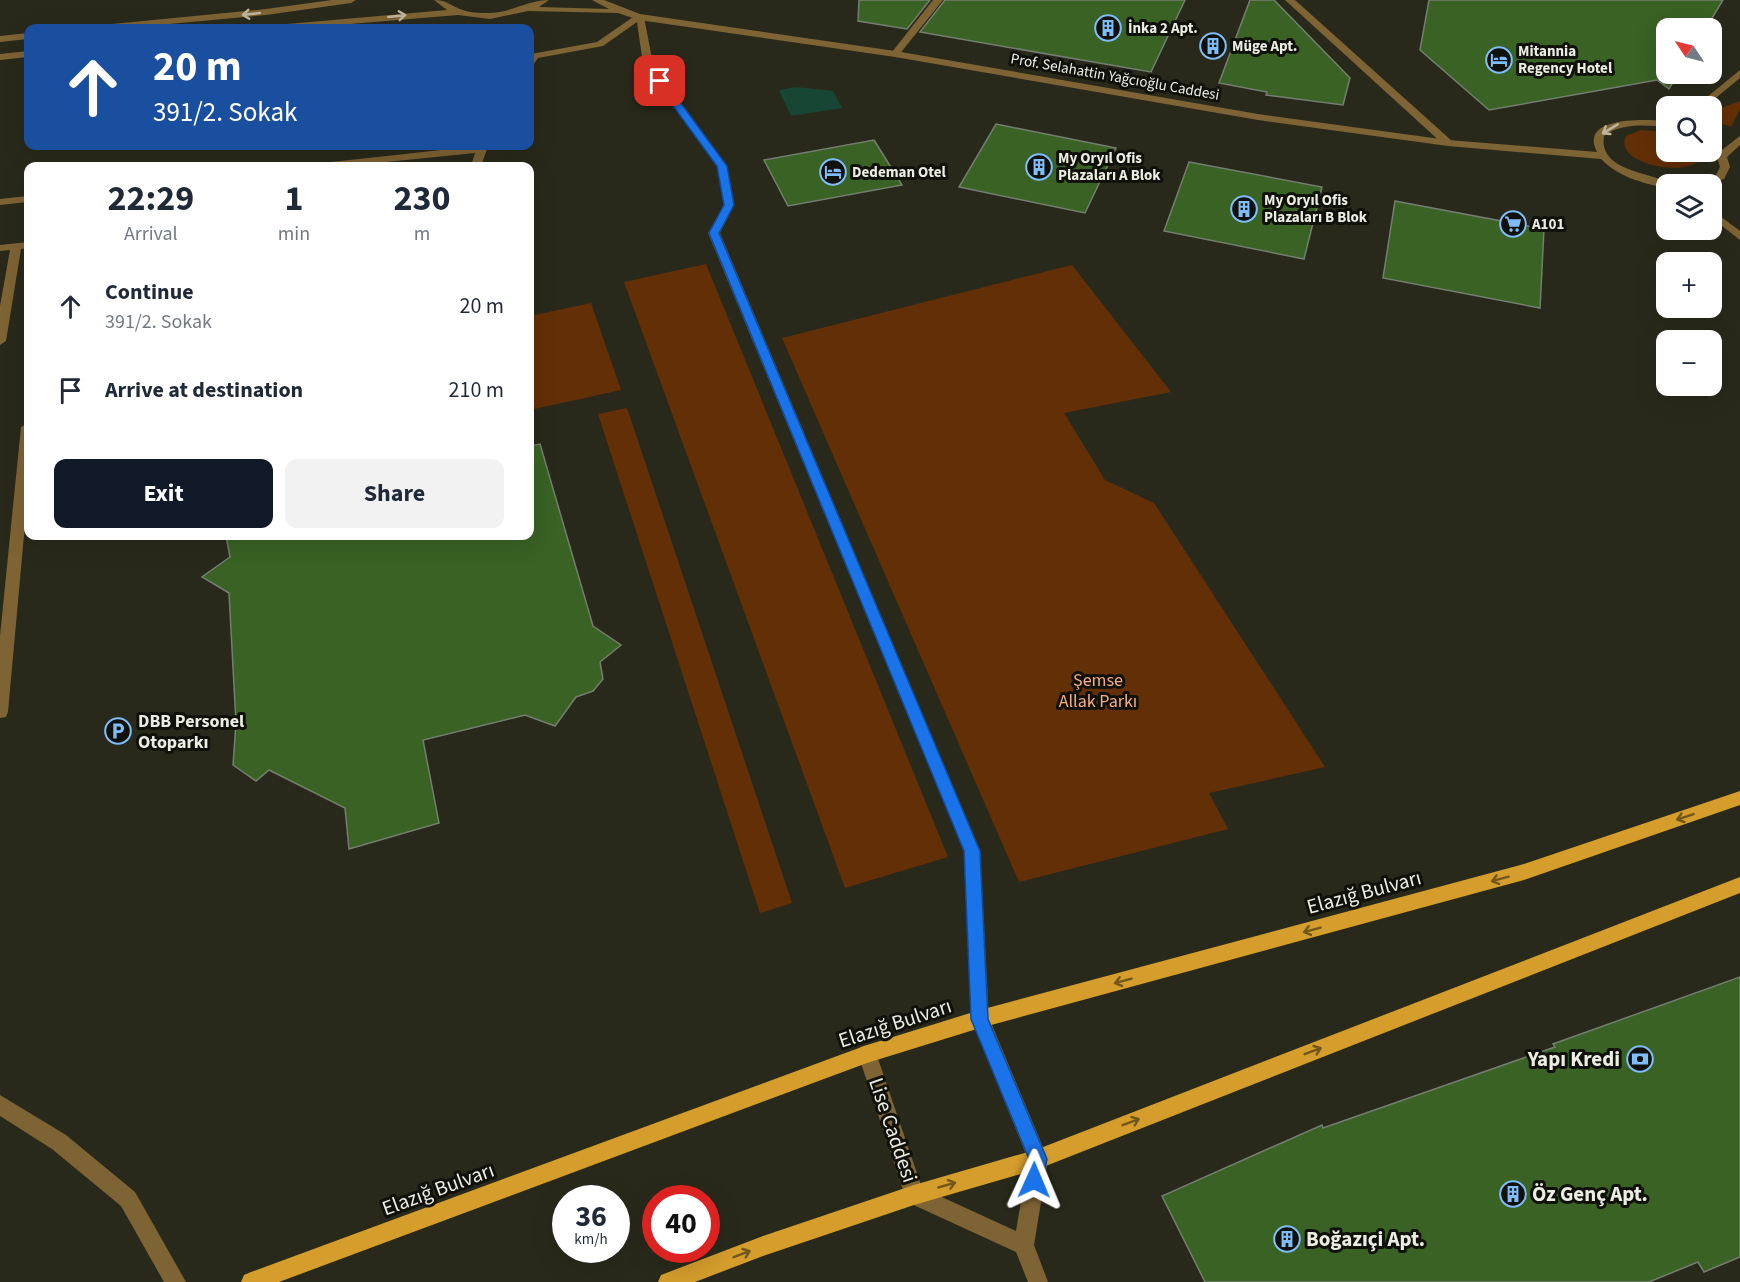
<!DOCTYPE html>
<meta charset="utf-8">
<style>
body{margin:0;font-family:"Source Sans 3",sans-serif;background:#f2f2f3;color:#1f2937;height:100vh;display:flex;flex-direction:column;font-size:22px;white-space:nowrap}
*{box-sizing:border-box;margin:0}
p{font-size:20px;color:#747a83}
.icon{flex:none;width:33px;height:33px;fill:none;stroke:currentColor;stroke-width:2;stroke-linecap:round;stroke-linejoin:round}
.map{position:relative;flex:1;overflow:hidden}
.panel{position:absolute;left:24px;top:162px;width:510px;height:378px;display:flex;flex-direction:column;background:#fff;border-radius:12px;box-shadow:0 6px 24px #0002}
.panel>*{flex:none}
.top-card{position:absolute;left:24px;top:24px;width:510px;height:126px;border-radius:12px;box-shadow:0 6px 24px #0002;background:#1a4fa0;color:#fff;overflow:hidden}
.needle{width:39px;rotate:305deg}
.tools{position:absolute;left:1656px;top:18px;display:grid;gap:12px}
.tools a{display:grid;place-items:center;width:66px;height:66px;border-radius:12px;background:#fff;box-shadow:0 6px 24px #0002;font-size:30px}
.speed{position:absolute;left:552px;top:1185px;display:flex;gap:12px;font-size:30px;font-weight:700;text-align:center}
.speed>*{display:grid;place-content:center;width:78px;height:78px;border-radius:50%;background:#fff;box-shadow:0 6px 24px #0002;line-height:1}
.speed small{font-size:15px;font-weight:400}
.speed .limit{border:9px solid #d22;background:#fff;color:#111}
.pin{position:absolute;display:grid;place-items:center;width:51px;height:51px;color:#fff;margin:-26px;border-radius:12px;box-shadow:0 3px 9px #0006}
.me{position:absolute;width:66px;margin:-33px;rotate:1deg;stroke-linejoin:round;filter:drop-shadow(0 0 4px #0008)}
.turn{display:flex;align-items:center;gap:21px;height:126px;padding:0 30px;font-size:27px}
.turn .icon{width:78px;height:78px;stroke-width:2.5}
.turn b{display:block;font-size:42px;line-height:51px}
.eta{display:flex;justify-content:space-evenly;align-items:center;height:102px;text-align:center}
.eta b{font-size:36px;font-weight:700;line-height:42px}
.action{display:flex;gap:12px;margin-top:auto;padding:12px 30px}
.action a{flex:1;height:69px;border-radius:12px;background:#111827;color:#fff;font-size:24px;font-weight:700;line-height:69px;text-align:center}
.action a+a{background:#f2f2f3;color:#1f2937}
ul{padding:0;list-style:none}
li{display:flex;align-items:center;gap:18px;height:84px;padding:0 30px}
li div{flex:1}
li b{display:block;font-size:22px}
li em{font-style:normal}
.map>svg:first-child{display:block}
.green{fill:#632f06}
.water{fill:#174634}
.building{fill:#396224;stroke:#747e70;stroke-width:1.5}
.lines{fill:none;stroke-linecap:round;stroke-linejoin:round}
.service{fill:#7e6334;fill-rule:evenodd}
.minor{fill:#7e6334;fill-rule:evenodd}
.tertiary{fill:#7e6334;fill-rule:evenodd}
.primary{fill:#d49d2c;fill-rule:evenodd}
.oneway{stroke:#bfb59c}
.oneway2{stroke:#72571c}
.route{fill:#1a73e8;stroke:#114b97;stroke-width:1.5}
.labels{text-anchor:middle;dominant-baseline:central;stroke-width:6;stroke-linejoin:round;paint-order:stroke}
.far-poi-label{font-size:15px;font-weight:bold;fill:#ebece2;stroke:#11110b;text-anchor:start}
.far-street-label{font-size:15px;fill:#ebece2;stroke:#11110b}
.park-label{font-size:18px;fill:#f6ad80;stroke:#11110b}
.poi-label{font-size:18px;font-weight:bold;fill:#ebece2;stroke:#11110b;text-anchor:start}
.near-street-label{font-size:21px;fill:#ebece2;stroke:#11110b}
.near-poi-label{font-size:21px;font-weight:bold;fill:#ebece2;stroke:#11110b;text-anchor:start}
</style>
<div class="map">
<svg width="1740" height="1282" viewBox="0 0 1740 1282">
<rect width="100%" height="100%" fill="#29291b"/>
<g class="green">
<path d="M 1740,101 L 1740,109 L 1731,127 L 1712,120 L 1712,111 Z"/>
<path d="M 1641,130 L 1666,132 L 1666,152 L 1699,152 L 1699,161 C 1681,177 1613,163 1626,136 Z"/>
<path d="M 706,264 L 948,857 L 845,888 L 624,282 Z"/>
<path d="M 1072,265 L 1171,392 L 1064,413 L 1105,480 L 1154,503 L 1325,767 L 1209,793 L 1228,829 L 1019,882 L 782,338 Z"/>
<path d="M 591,303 L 621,390 L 530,410 L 530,316 Z"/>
<path d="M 627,408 L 792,903 L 760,913 L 598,414 Z"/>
</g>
<path class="water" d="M 796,87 L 833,91 L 842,108 L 791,116 L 779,90 Z"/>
<g class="building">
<path d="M 859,0 L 930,0 L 907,29 L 858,21 Z"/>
<path d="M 945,0 L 1185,0 L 1151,72 L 920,32 Z"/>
<path d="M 1250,0 L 1274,0 L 1350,78 L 1343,105 L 1266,95 L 1267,92 L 1219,83 Z"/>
<path d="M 1429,0 L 1723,0 L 1706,28 L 1666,28 L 1666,74 L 1678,74 L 1669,89 L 1657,80 L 1489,110 L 1420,50 Z"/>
<path d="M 996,124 L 1116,148 L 1085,213 L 959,187 Z"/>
<path d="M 874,140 L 902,185 L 788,206 L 764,160 Z"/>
<path d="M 1189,162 L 1322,187 L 1304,259 L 1164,231 Z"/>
<path d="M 1395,201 L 1544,229 L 1540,308 L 1383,278 Z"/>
<path d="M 540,444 L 593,626 L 621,645 L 600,662 L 603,679 L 593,691 L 576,697 L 555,726 L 525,715 L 423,740 L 439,823 L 349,849 L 345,808 L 269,770 L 256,781 L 233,765 L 236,723 L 229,593 L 202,577 L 230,557 L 226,536 L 530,536 L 530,446 Z"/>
<path d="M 1740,977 L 1740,1257 L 1704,1272 L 1698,1262 L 1649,1282 L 1205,1282 L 1162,1196 L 1322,1125 L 1323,1128 L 1555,1047 L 1553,1044 Z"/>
</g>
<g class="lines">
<g class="service">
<path d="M 636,15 L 644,17 L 603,46 L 538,58 L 533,65 L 530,66 L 531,54 L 597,42 Z"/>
<path d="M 478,146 L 488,146 L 481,166 L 471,166 L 475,153 L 347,166 L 317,166 L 322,163 Z"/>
<path d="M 28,196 L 28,202 L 0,205 L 0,199 Z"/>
<path d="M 28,242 L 28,248 L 21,249 L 6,341 L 0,345 L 0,306 L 10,250 L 0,251 L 0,245 Z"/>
<path d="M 28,423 L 28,491 L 8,712 L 6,717 L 0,718 L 0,636 L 21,427 Z"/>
<path d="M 0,1095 L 66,1135 L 135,1192 L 186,1282 L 164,1282 L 121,1206 L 52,1149 L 0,1116 Z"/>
</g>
<g class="minor">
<path d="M 933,0 L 943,0 L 898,56 L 892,56 L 892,52 Z"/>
<path d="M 1285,0 L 1295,0 L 1452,141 L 1452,145 L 1444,145 Z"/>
<path d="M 636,15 L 644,17 L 653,64 L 727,166 L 734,205 L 720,233 L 980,851 L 989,1019 L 987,1025 L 980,1028 L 973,1025 L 971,1019 L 964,851 L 708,233 L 724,205 L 717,166 L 643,64 Z"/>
</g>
<g class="tertiary">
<path d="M 332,0 L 356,0 L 351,3 L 266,15 L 126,28 L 97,28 L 102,25 L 266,9 Z"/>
<path d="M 434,0 C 446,0 450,5 460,9 C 469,13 479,13 489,13 C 510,13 528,0 549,0 L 539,7 L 609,9 L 592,0 L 604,0 L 640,14 L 895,51 L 1258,114 L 1448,140 L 1597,152 C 1578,116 1646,119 1666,121 L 1666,127 C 1646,125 1620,123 1604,136 C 1598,172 1652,172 1671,184 L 1666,184 L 1666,188 C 1642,183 1619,177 1601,159 L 1448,146 L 1258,120 L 895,57 L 639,20 L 618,13 L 528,11 L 490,19 L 458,15 L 302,28 L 271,28 L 276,25 L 447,10 Z"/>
<path d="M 28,33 L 28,39 L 0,42 L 0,36 Z"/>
<path d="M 28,51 L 28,57 L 0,60 L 0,54 Z"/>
<path d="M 1740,70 L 1740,78 L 1706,106 L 1696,106 Z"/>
<path d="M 1740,136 L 1740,145 L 1727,157 L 1730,167 L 1724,179 L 1710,184 L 1696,184 L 1697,182 L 1716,175 L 1720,167 L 1717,157 L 1712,151 L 1712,142 L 1716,143 L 1722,150 Z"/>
<path d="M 1712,210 L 1740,231 L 1740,240 L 1712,218 Z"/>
<path d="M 980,1010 L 987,1013 L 1048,1159 L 1034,1245 L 1048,1282 L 1028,1282 L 1016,1252 L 907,1202 L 858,1054 L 860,1047 L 867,1045 L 874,1047 L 922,1188 L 1016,1231 L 1028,1159 L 971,1019 L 973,1013 Z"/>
</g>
<g class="primary">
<path d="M 1740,791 L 1740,805 L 1524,880 L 980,1028 L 867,1063 L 279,1282 L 241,1282 L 244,1275 L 251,1272 L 867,1045 L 980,1010 L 1524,864 Z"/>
<path d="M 1740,877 L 1740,893 L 1038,1169 L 914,1205 L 763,1256 L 695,1282 L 658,1282 L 661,1275 L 763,1236 L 914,1185 L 1038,1149 Z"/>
</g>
</g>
<defs><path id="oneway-shaft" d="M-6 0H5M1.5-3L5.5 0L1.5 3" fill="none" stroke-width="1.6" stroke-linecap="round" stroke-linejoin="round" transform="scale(1.5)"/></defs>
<g class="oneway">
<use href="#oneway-shaft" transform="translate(251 14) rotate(174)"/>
<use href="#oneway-shaft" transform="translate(397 16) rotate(-6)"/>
<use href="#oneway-shaft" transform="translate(1610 129) rotate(149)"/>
</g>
<g class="oneway2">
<use href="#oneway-shaft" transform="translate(1685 817) rotate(161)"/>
<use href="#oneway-shaft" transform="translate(1500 879) rotate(165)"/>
<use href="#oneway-shaft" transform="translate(1312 930) rotate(165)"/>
<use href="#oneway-shaft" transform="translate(1123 981) rotate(165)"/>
<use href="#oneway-shaft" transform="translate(1313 1051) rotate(-21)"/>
<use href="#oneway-shaft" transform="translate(1131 1122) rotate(-21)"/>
<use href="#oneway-shaft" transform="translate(947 1185) rotate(-16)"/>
<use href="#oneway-shaft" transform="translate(742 1254) rotate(-21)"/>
</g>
<path class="route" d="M 660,78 L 663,79 L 727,166 L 734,205 L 719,233 L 980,851 L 988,1019 L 1047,1159 L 1041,1187 L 1034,1189 L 1028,1187 L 1025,1180 L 1029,1159 L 971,1019 L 964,851 L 709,233 L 724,205 L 717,166 L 655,81 Z"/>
<defs>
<g id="building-ring" transform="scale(1.35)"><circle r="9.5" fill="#11110b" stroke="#7ebdf9" stroke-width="1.5"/><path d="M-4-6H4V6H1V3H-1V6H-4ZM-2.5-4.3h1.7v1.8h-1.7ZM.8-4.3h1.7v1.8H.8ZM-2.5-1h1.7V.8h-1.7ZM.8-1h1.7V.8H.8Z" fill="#7ebdf9"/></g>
<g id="hotel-ring" transform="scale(1.35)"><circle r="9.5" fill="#11110b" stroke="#7ebdf9" stroke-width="1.5"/><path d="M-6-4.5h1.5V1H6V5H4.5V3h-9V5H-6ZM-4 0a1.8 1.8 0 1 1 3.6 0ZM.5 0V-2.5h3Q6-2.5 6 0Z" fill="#7ebdf9"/></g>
<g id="supermarket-ring" transform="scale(1.35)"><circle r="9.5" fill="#11110b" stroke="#7ebdf9" stroke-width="1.5"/><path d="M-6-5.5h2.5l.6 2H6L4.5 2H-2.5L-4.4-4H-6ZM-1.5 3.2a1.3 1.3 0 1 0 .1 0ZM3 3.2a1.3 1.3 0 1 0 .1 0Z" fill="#7ebdf9"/></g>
<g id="parking-ring" transform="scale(1.35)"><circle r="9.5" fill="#11110b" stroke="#7ebdf9" stroke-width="1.5"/><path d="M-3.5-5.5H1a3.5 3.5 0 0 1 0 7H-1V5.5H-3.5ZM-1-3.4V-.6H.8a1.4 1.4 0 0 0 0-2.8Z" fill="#7ebdf9"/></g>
<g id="bank-ring" transform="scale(1.35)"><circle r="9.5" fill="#11110b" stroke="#7ebdf9" stroke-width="1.5"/><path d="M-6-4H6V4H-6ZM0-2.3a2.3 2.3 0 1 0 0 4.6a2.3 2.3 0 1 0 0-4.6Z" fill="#7ebdf9"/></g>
</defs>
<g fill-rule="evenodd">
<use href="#building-ring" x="1108" y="28"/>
<use href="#building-ring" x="1213" y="46"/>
<use href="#hotel-ring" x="1499" y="60"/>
<use href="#building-ring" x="1039" y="167"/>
<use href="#hotel-ring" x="833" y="172"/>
<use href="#building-ring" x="1244" y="209"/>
<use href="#supermarket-ring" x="1513" y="224"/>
<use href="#parking-ring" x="118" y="731"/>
<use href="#bank-ring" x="1640" y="1059"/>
<use href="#building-ring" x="1513" y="1194"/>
<use href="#building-ring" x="1287" y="1239"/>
</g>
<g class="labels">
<g class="far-poi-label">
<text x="1128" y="28">İnka 2 Apt.</text>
<text x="1232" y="46">Müge Apt.</text>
<text x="1518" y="51">Mitannia<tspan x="1518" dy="17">Regency Hotel</tspan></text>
<text x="1058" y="158">My Oryıl Ofis<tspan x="1058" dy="17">Plazaları A Blok</tspan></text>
<text x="852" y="172">Dedeman Otel</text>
<text x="1264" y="200">My Oryıl Ofis<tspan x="1264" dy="17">Plazaları B Blok</tspan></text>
<text x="1532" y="224">A101</text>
</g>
<g class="far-street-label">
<text transform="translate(1115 77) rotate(10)">Prof. Selahattin Yağcıoğlu Caddesi</text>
</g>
<g class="park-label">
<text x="1098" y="680">Şemse<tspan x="1098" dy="21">Allak Parkı</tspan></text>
</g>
<g class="poi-label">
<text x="138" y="721">DBB Personel<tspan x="138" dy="21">Otoparkı</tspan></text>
</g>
<g class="near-street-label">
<text transform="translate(1364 892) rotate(-15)">Elazığ Bulvarı</text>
<text transform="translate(895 1023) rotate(-18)">Elazığ Bulvarı</text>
<text transform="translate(893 1130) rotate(71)">Lise Caddesi</text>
<text transform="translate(438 1189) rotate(-20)">Elazığ Bulvarı</text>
</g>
<g class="near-poi-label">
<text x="1620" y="1059" text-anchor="end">Yapı Kredi</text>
<text x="1532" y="1194">Öz Genç Apt.</text>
<text x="1306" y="1239">Boğazıçi Apt.</text>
</g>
</g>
</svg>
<div class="tools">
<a><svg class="needle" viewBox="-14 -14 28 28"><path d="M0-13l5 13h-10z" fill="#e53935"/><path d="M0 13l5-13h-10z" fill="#747a83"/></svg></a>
<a><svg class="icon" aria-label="search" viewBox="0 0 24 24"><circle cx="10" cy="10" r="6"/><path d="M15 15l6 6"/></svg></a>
<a><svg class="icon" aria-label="layers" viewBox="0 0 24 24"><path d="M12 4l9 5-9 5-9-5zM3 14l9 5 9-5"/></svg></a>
<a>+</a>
<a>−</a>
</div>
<div class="speed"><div>36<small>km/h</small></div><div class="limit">40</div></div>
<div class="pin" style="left:660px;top:81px;background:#d93025"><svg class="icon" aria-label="arrive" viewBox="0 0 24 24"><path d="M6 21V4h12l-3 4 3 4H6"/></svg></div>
<svg class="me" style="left:1034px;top:1180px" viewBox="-20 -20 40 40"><path d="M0-17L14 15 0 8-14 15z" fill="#1a73e8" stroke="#fff" stroke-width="4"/></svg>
<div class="top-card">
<div class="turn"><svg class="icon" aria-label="ahead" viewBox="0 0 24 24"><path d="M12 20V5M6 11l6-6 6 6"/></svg><div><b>20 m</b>391/2. Sokak</div></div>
</div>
<section class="panel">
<div class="eta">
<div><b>22:29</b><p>Arrival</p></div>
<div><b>1</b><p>min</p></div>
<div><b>230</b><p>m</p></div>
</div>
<ul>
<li><svg class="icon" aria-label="ahead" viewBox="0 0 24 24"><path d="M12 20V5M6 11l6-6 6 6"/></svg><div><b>Continue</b><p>391/2. Sokak</p></div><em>20 m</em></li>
<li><svg class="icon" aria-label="arrive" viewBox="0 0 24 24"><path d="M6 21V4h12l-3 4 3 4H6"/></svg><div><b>Arrive at destination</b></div><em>210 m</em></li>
</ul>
<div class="action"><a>Exit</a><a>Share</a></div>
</section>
</div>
